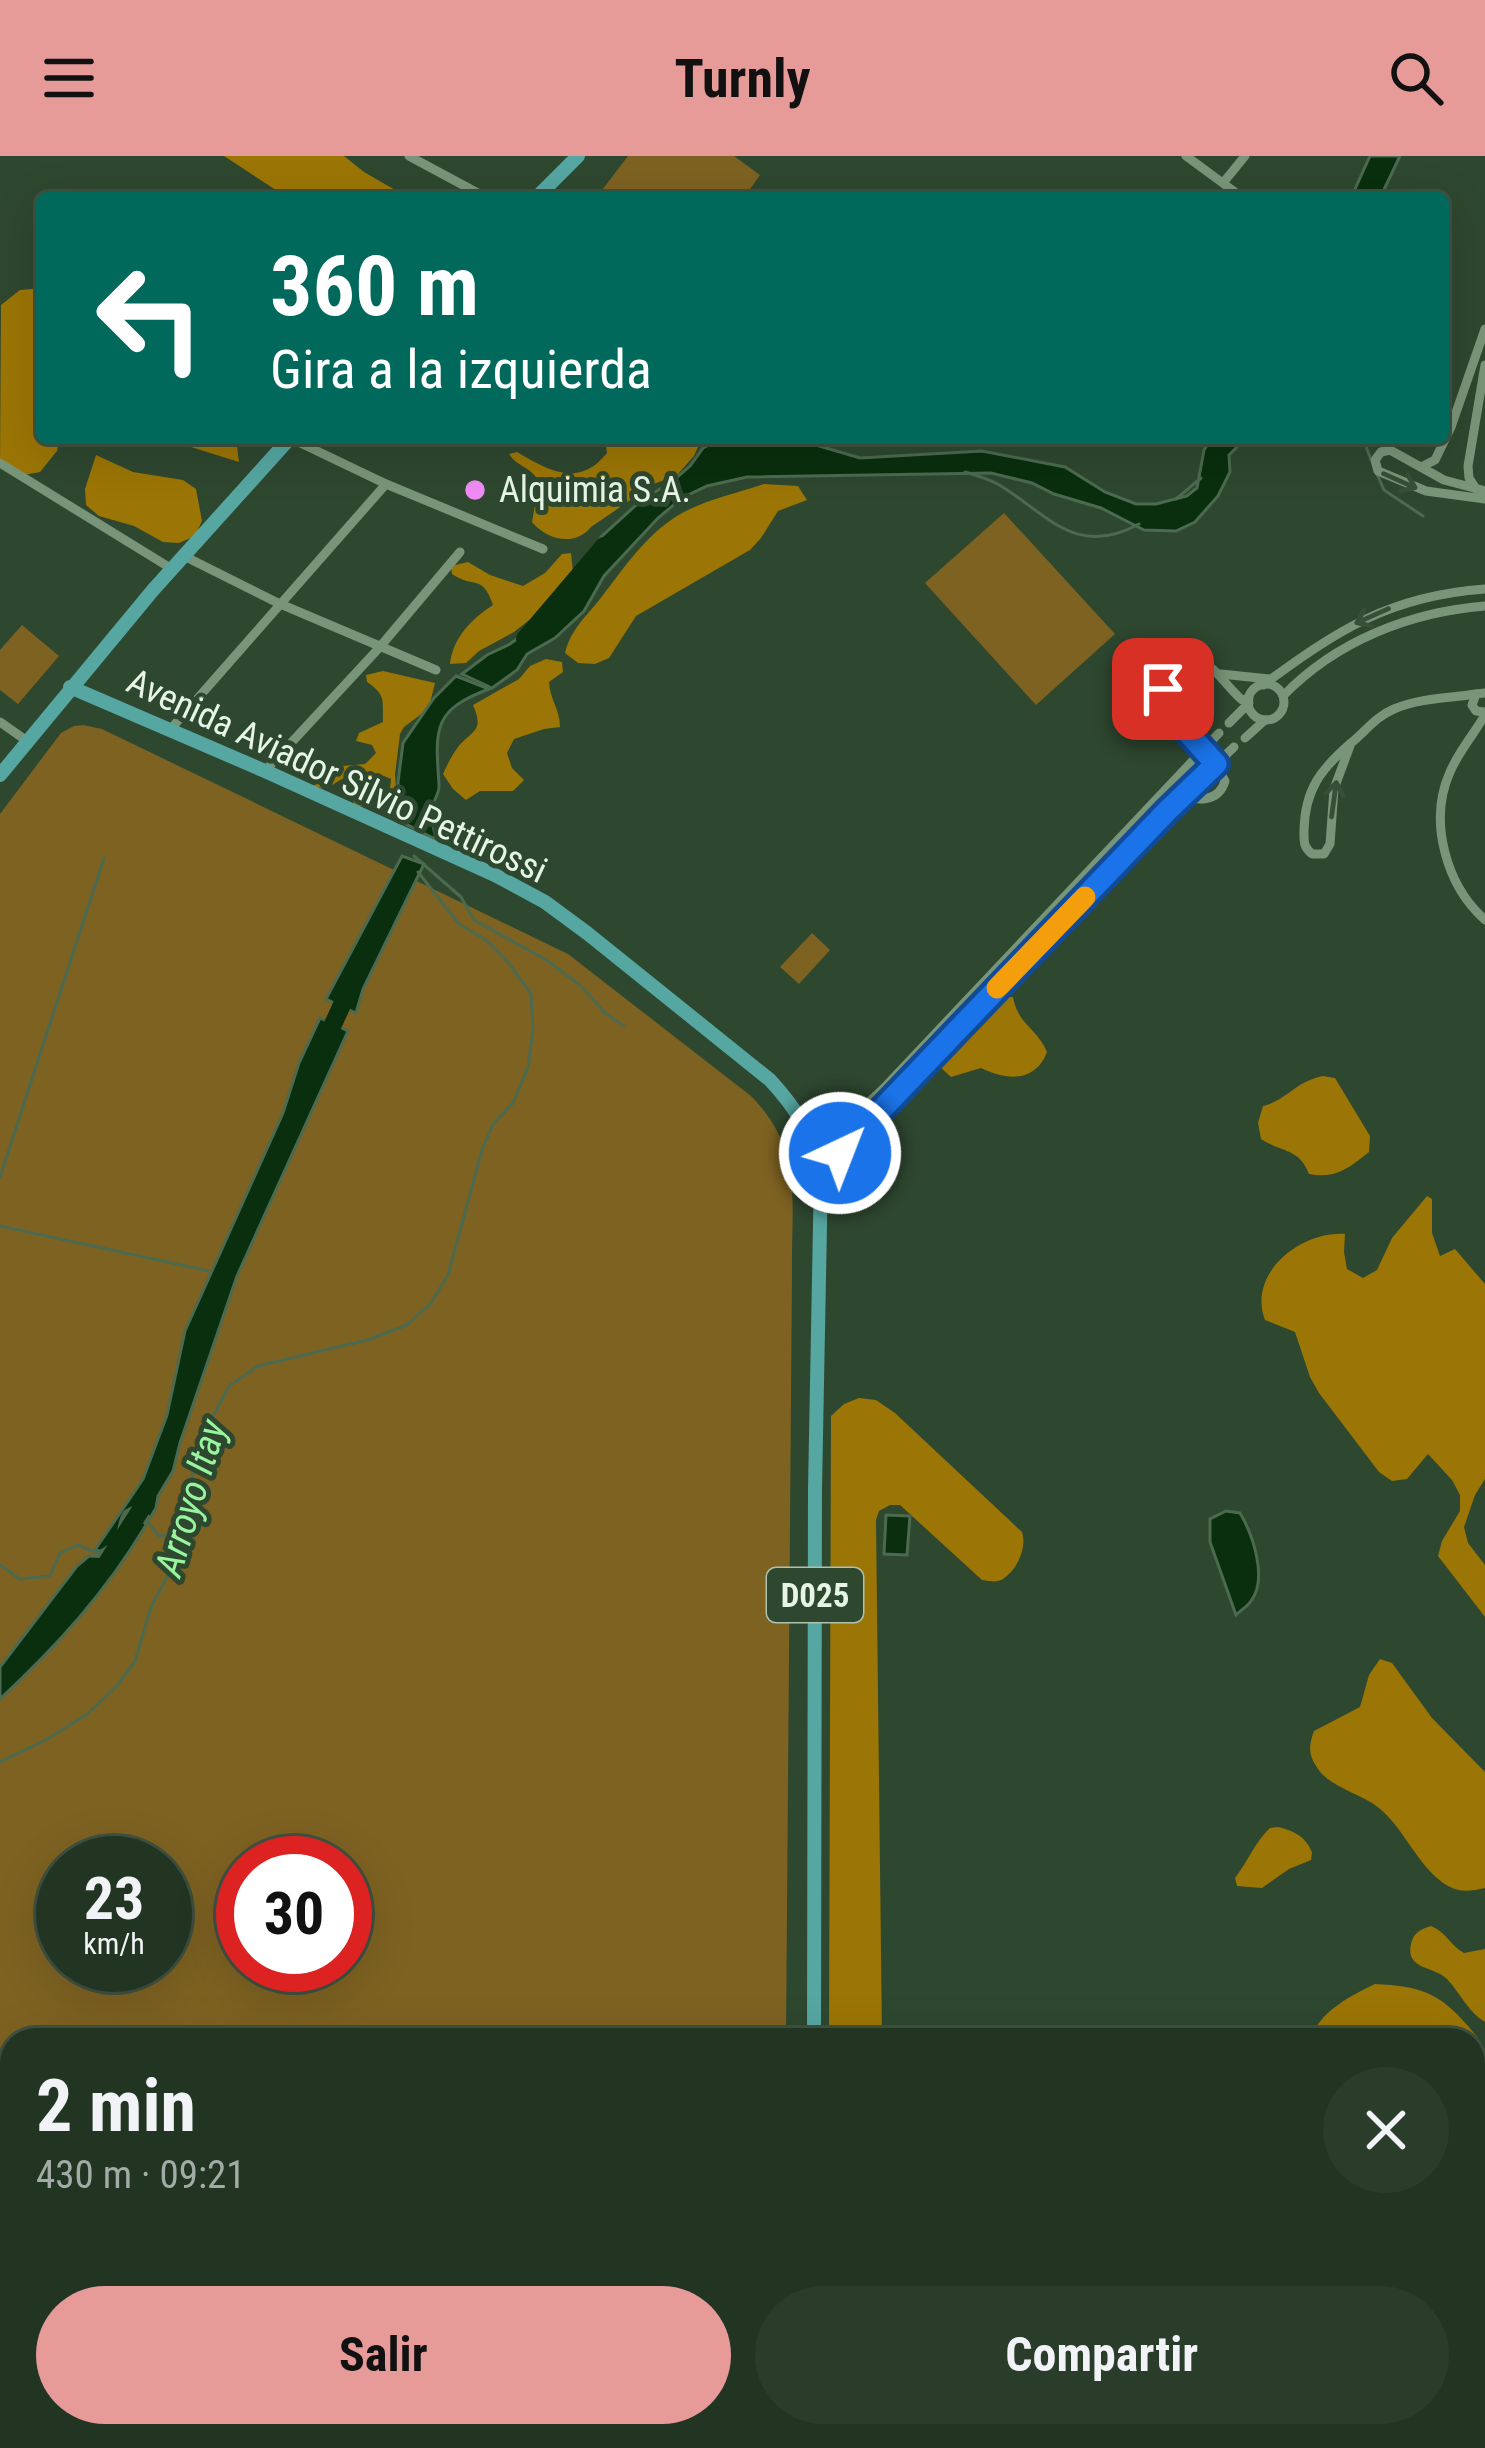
<!DOCTYPE html>
<html lang="es">
<meta charset="utf-8">
<style>
body{margin:0;font-family:"Roboto Condensed",sans-serif;background:#2a3d2b;color:#f1f3f6;height:100vh;display:flex;flex-direction:column;font-size:45px;white-space:nowrap}
*{box-sizing:border-box;margin:0}
p{font-size:39px;color:#a2aba6}
.icon{flex:none;width:66px;height:66px;fill:none;stroke:currentColor;stroke-width:2;stroke-linecap:round;stroke-linejoin:round}
.map{position:relative;flex:1;overflow:hidden}
.sheet{position:absolute;left:0px;top:1872px;width:1485px;height:420px;display:flex;flex-direction:column;background:#223523;border-radius:36px 36px 0 0;box-shadow:0 12px 48px #0002,0 0 0 3px #3f5041}
.sheet>*{flex:none}
.top-card{position:absolute;left:36px;top:36px;width:1413px;height:252px;border-radius:12px;box-shadow:0 12px 48px #0002,0 0 0 3px #3f5041;background:#00695c;color:#fff;overflow:hidden}
.speed{position:absolute;left:36px;top:1680px;display:flex;gap:24px;font-size:60px;font-weight:700;text-align:center}
.speed>*{display:grid;place-content:center;width:156px;height:156px;border-radius:50%;background:#223523;box-shadow:0 12px 48px #0002,0 0 0 3px #3f5041;line-height:1}
.speed small{font-size:30px;font-weight:400}
.speed .limit{border:18px solid #d22;background:#fff;color:#111}
.pin{position:absolute;display:grid;place-items:center;width:102px;height:102px;color:#fff;margin:-51px;border-radius:24px;box-shadow:0 6px 18px #0006}
.me{position:absolute;width:132px;margin:-66px;rotate:43deg;stroke-linejoin:round;filter:drop-shadow(0 0 9px #0008)}
.turn{display:flex;align-items:center;gap:42px;height:252px;padding:0 36px;font-size:54px}
.turn .icon{width:156px;height:156px;stroke-width:2.5}
.turn b{display:block;font-size:84px;line-height:102px}
.round{display:grid;place-items:center;flex:none;width:126px;height:126px;border-radius:63px;background:#2a3d2b}
.headline{display:flex;align-items:center;justify-content:space-between;height:204px;padding:0 36px}
h1{font-size:72px;font-weight:700;line-height:90px}
.action{display:flex;gap:24px;margin-top:auto;padding:24px 36px}
.action a{flex:1;height:138px;border-radius:72px;background:#e69b98;color:#111;font-size:48px;font-weight:700;line-height:138px;text-align:center}
.action a+a{background:#2a3d2b;color:#f1f3f6}
header{display:flex;justify-content:space-between;align-items:center;height:156px;padding:0 36px;background:#e69b98;color:#111;font-size:54px;font-weight:700}
.map>svg:first-child{display:block}
.green{fill:#7e6222;fill-rule:evenodd}
.forest{fill:#9b7505}
.water{fill:#092f0e;stroke:#4b6a4f;stroke-width:3}
.lines{fill:none;stroke-linecap:round;stroke-linejoin:round}
.stream{stroke:#4b6a4f;stroke-width:3}
.river{stroke:#092f0e;stroke-width:18}
.street{stroke:#799579;stroke-width:9}
.primary{stroke:#56a6a2;stroke-width:14}
.oneway{stroke:#364f36}
.route-casing{stroke:#114b97;stroke-width:30}
.route{stroke:#1a73e8;stroke-width:21}
.slow{stroke:#f59e0b;stroke-width:21}
.poi-dot{fill:#f08bf5;stroke:#2e472f;stroke-width:4.5}
.labels{text-anchor:middle;dominant-baseline:central;stroke-width:10;stroke-linejoin:round;paint-order:stroke}
.shield{fill:#2e472f;stroke:#afc1af;stroke-width:3}
.shield-label{font-size:33px;font-weight:bold;fill:#e6f5e6}
.poi-label{font-size:36px;fill:#e6f5e6;stroke:#2e472f;text-anchor:start}
.street-label{font-size:36px;fill:#e6f5e6;stroke:#2e472f}
.water-label{font-size:39px;font-style:italic;fill:#99f59d;stroke:#2e472f}
</style>
<header><svg class="icon" aria-label="menu" viewBox="0 0 24 24"><path d="M4 6h16M4 12h16M4 18h16"/></svg>Turnly<svg class="icon" aria-label="search" viewBox="0 0 24 24"><circle cx="10" cy="10" r="6"/><path d="M15 15l6 6"/></svg></header>
<div class="map">
<svg width="1485" height="2292" viewBox="0 0 1485 2292">
<rect width="100%" height="100%" fill="#2e472f"/>
<g class="green">
<path d="M 628,0 L 734,0 L 760,19 L 744,42 L 596,42 Z"/>
<path d="M 1004,357 L 1115,478 L 1036,549 L 925,427 Z"/>
<path d="M 22,469 L 59,500 L 18,548 L 0,534 L 0,494 Z"/>
<path d="M 83,569 L 102,573 L 568,798 L 751,940 C 804,994 791,1045 792,1114 L 786,1884 L 12,1884 L 12,2280 L 785,2280 L 784,2292 L 0,2292 L 0,658 L 61,577 L 74,570 ZM 63,1707 L 165,1707 L 165,1809 L 63,1809 ZM 243,1707 L 345,1707 L 345,1809 L 243,1809 Z"/>
<path d="M 812,777 L 830,794 L 799,828 L 780,811 Z"/>
</g>
<g class="forest">
<path d="M 224,0 L 344,0 L 364,16 L 409,42 L 288,42 Z"/>
<path d="M 42,132 L 42,282 L 60,282 L 57,295 L 40,316 L 24,319 L 0,306 L 1,149 L 20,134 Z"/>
<path d="M 162,282 L 260,282 L 237,290 L 239,306 Z"/>
<path d="M 598,282 L 701,284 L 694,300 L 677,319 L 654,328 L 591,371 C 575,391 547,384 532,366 L 539,326 C 532,311 517,311 509,298 L 517,296 C 549,315 579,332 607,297 L 606,290 Z"/>
<path d="M 96,299 L 133,316 L 183,324 L 196,333 L 202,365 L 195,380 L 179,387 L 163,386 L 134,370 L 99,360 L 86,349 L 85,333 Z"/>
<path d="M 764,328 L 798,330 L 807,344 L 778,355 L 761,382 L 750,394 L 636,460 L 609,502 L 595,508 L 578,507 L 565,497 C 571,473 585,462 600,443 C 624,412 648,375 684,356 C 708,343 738,337 764,328 Z"/>
<path d="M 571,397 L 573,416 L 564,431 L 547,450 L 514,476 L 479,495 L 466,507 L 450,508 C 453,482 471,463 493,449 C 482,417 474,433 452,418 L 451,410 L 468,406 L 490,419 L 523,430 L 545,417 L 562,398 Z"/>
<path d="M 546,503 L 562,506 L 563,516 L 549,526 C 550,544 560,553 560,571 L 544,573 L 514,583 L 507,597 L 512,612 L 524,624 L 513,635 L 480,635 L 466,644 L 453,633 L 443,618 C 447,609 452,599 458,591 C 474,573 484,575 473,549 L 519,523 L 530,510 Z"/>
<path d="M 383,515 L 435,527 L 430,547 L 424,556 L 404,571 L 400,578 L 395,619 L 397,644 L 391,659 L 384,655 C 384,643 391,635 391,623 L 384,620 L 378,625 L 372,649 L 355,651 L 353,644 L 362,630 L 357,622 L 350,619 C 337,624 329,636 314,630 L 331,611 L 365,608 L 376,597 L 372,589 L 356,585 L 359,577 L 383,566 C 382,544 387,540 367,526 L 366,519 Z"/>
<path d="M 1005,841 L 1013,841 C 1018,869 1037,872 1047,896 C 1036,926 1007,925 981,912 L 951,921 L 939,910 C 954,881 975,855 1005,841 Z"/>
<path d="M 1323,920 L 1335,922 L 1370,980 L 1369,996 C 1349,1012 1336,1023 1309,1018 C 1299,992 1282,997 1261,983 L 1258,967 L 1263,950 C 1289,943 1294,926 1323,920 Z"/>
<path d="M 1427,1040 L 1432,1043 L 1432,1077 L 1440,1100 L 1455,1093 L 1485,1128 L 1485,1323 L 1475,1339 L 1464,1371 L 1468,1387 L 1485,1409 L 1485,1461 L 1438,1400 L 1442,1385 L 1460,1355 L 1460,1339 L 1452,1324 L 1428,1298 L 1407,1323 L 1392,1325 L 1379,1316 L 1319,1237 L 1310,1221 L 1295,1176 L 1265,1164 C 1247,1117 1301,1075 1345,1078 L 1344,1096 L 1347,1113 L 1363,1122 L 1377,1114 L 1392,1082 Z"/>
<path d="M 859,1242 L 876,1244 L 895,1257 L 1022,1376 C 1027,1391 1018,1413 1003,1423 C 996,1427 990,1425 982,1424 L 900,1349 L 890,1349 L 879,1355 L 876,1364 L 882,1884 L 829,1884 L 831,1260 L 844,1248 Z"/>
<path d="M 1380,1503 L 1392,1507 L 1432,1562 L 1485,1616 L 1485,1732 C 1472,1735 1461,1737 1448,1730 C 1418,1712 1405,1673 1379,1652 C 1359,1636 1329,1632 1316,1610 C 1308,1597 1309,1589 1314,1575 L 1360,1551 L 1369,1519 Z"/>
<path d="M 1278,1671 C 1294,1675 1305,1680 1312,1696 L 1311,1704 L 1289,1713 L 1262,1732 L 1237,1730 L 1235,1722 C 1248,1705 1255,1686 1270,1672 Z"/>
<path d="M 1431,1770 C 1446,1776 1451,1790 1464,1797 L 1485,1793 L 1485,1866 C 1468,1856 1461,1838 1447,1823 C 1434,1810 1405,1814 1411,1788 C 1413,1777 1421,1773 1431,1770 Z"/>
<path d="M 1375,1828 C 1419,1830 1439,1836 1468,1870 C 1478,1882 1484,1888 1484,1904 C 1484,1916 1477,1929 1473,1941 L 1473,1884 L 1309,1884 C 1321,1855 1348,1841 1375,1828 Z"/>
<path d="M 1485,2192 L 1485,2268 L 1473,2269 L 1473,2195 Z"/>
<path d="M 827,2280 L 1301,2280 L 1295,2292 L 827,2292 Z"/>
</g>
<g class="water">
<path d="M 1370,0 L 1400,0 L 1380,42 L 1351,42 Z"/>
<path d="M 1212,282 L 1246,282 L 1229,299 L 1230,316 L 1218,340 L 1195,366 L 1176,375 L 1144,374 L 1101,352 L 1054,338 L 1032,327 L 991,317 L 747,321 L 707,330 L 682,342 L 658,362 L 604,420 L 584,455 L 555,482 L 527,498 L 517,514 L 492,532 L 462,518 L 487,499 L 510,488 L 557,454 L 580,427 L 601,381 L 635,350 L 675,323 L 690,310 L 703,292 L 711,288 L 730,286 L 816,289 L 860,302 L 982,295 L 1065,311 L 1105,336 L 1136,348 L 1156,348 L 1187,340 L 1197,332 L 1204,294 Z"/>
<path d="M 456,520 L 489,533 C 433,554 435,572 439,628 C 440,639 432,644 432,655 C 431,664 435,674 435,683 L 400,665 L 398,626 L 403,587 L 434,542 Z"/>
<path d="M 402,700 L 424,708 L 363,833 L 356,857 L 326,843 Z"/>
<path d="M 320,862 L 348,875 L 237,1120 L 180,1287 L 173,1315 L 158,1340 L 156,1352 L 150,1362 L 139,1350 C 116,1354 123,1367 115,1386 L 101,1395 L 95,1394 L 143,1323 L 167,1259 L 185,1175 L 283,957 L 299,907 Z"/>
<path d="M 1226,1355 L 1240,1357 C 1253,1379 1268,1423 1251,1445 C 1247,1451 1241,1454 1236,1459 L 1210,1386 L 1210,1363 Z"/>
<path d="M 137,1356 L 146,1369 C 106,1436 57,1490 0,1543 L 0,1511 L 77,1410 L 89,1400 L 106,1401 L 125,1386 L 128,1359 Z"/>
<path d="M 886,1359 L 910,1360 L 907,1399 L 884,1398 Z"/>
</g>
<g class="lines">
<g class="stream">
<path d="M 1363,282 L 1371,304"/>
<path d="M 965,316 C 977,320 990,323 1001,330 C 1049,360 1077,402 1139,368"/>
<path d="M 1377,318 L 1384,334 L 1423,360"/>
<path d="M 1176,343 L 1201,322"/>
<path d="M 414,700 L 461,741 L 474,764 L 548,805 L 581,830 L 605,857 L 624,870"/>
<path d="M 0,1021 L 104,702"/>
<path d="M 0,1070 L 209,1115"/>
<path d="M 0,1409 L 20,1423 L 50,1420 L 60,1397 L 78,1389 L 100,1398 L 121,1384 L 125,1356 L 138,1353 L 159,1380 L 176,1378"/>
<path d="M 0,1606 L 46,1584 L 87,1558 L 117,1530 L 135,1505 L 151,1451 L 168,1419 L 201,1283 L 229,1230 L 258,1210 L 367,1184 L 407,1169 L 431,1147 L 448,1119 L 482,994 L 493,968 L 513,947 L 528,911 L 533,874 L 531,838 L 508,806 L 486,784 L 459,768 L 418,716"/>
<path d="M 1008,2280 L 1053,2292"/>
</g>
<g class="river">
<path d="M 525,483 L 604,390"/>
<path d="M 325,886 L 351,829"/>
<path d="M 103,1413 L 140,1355 L 149,1333"/>
</g>
<g class="street">
<path d="M 409,0 L 487,42"/>
<path d="M 1186,0 L 1243,42"/>
<path d="M 1223,27 L 1245,0"/>
<path d="M 290,282 L 386,328 L 543,393"/>
<path d="M 0,307 L 172,413"/>
<path d="M 1421,311 L 1435,304 L 1451,271 L 1485,173"/>
<path d="M 1476,333 L 1469,322 L 1468,310 L 1485,209"/>
<path d="M 1485,335 L 1444,324 L 1390,294 L 1381,296 L 1375,304 L 1378,315 L 1426,335 L 1485,343"/>
<path d="M 184,400 L 278,447 L 436,514"/>
<path d="M 1221,518 L 1269,523"/>
<circle cx="1266" cy="546" r="18"/>
<path d="M 1263,529 C 1338,474 1389,440 1485,433"/>
<path d="M 1485,537 L 1476,538 L 1472,549 L 1476,555 L 1485,556"/>
<path d="M 1283,540 C 1336,485 1410,456 1485,450"/>
<path d="M 1485,559 C 1474,578 1459,595 1450,616 C 1428,665 1446,729 1485,764"/>
<path d="M 0,566 L 27,585"/>
<path d="M 1229,567 L 1249,547"/>
<path d="M 169,575 L 386,328"/>
<path d="M 1245,582 L 1265,564"/>
<path d="M 1351,587 L 1334,633 L 1330,688 L 1324,698 L 1312,698 C 1303,690 1304,686 1304,674 C 1305,633 1321,613 1351,587 C 1366,575 1375,561 1394,553 C 1420,542 1449,542 1476,538"/>
<path d="M 265,615 L 379,492 L 460,396"/>
<path d="M 1180,636 C 1196,647 1219,646 1225,625 L 1216,608 L 1162,548 L 1160,542 C 1164,528 1183,506 1197,502 C 1217,512 1225,529 1242,544 L 1249,542"/>
<path d="M 816,995 L 883,933 L 1219,577"/>
<path d="M 821,1016 L 1167,655 L 1234,591"/>
<path d="M 1473,1973 L 1485,1943"/>
<path d="M 1304,2292 L 1309,2280"/>
</g>
<g class="primary">
<path d="M 536,42 L 578,0"/>
<path d="M 70,531 L 265,615 L 495,719 L 545,746 L 587,777 L 770,924 C 796,952 812,978 821,1016 L 815,1333 L 814,1884"/>
<path d="M 0,619 L 153,434 L 290,282"/>
<path d="M 810,2292 L 810,2280"/>
</g>
</g>
<defs><path id="oneway-shaft" d="M-6 0H5M1.5-3L5.5 0L1.5 3" fill="none" stroke-width="1.6" stroke-linecap="round" stroke-linejoin="round" transform="scale(3)"/></defs>
<g class="oneway">
<use href="#oneway-shaft" transform="translate(1400 325) rotate(24)"/>
<use href="#oneway-shaft" transform="translate(1372 460) rotate(156)"/>
<use href="#oneway-shaft" transform="translate(1334 643) rotate(-82)"/>
</g>
<g class="lines">
<g class="route-casing">
<path id="route" d="M 840,997 L 1167,655 L 1216,608 L 1162,548 L 1160,542 L 1163,533"/>
</g>
<use href="#route" class="route"/>
<path class="slow" d="M 997,832 L 1085,741"/>
</g>
<circle class="poi-dot" cx="475" cy="334" r="12"/>
<g class="labels">
<rect class="shield" x="767" y="1412" width="96" height="54" rx="9"/>
<g class="shield-label">
<text x="815" y="1439">D025</text>
</g>
<g class="poi-label">
<text x="499" y="334">Alquimia S.A.</text>
</g>
<g class="street-label">
<text transform="translate(337 620) rotate(25)">Avenida Aviador Silvio Pettirossi</text>
</g>
<g class="water-label">
<text transform="translate(191 1342) rotate(-73)">Arroyo Itay</text>
</g>
</g>
</svg>
<div class="speed"><div>23<small>km/h</small></div><div class="limit">30</div></div>
<div class="pin" style="left:1163px;top:533px;background:#d93025"><svg class="icon" aria-label="arrive" viewBox="0 0 24 24"><path d="M6 21V4h12l-3 4 3 4H6"/></svg></div>
<svg class="me" style="left:840px;top:997px" viewBox="-20 -20 40 40"><circle r="17" fill="#1a73e8" stroke="#fff" stroke-width="3"/><path d="M0-11L8 9 0 5-8 9z" fill="#fff"/></svg>
<div class="top-card">
<div class="turn"><svg class="icon" aria-label="left" viewBox="0 0 24 24"><path d="M17 20v-9H6M10 6l-5 5 5 5"/></svg><div><b>360 m</b>Gira a la izquierda</div></div>
</div>
<section class="sheet">
<div class="headline"><div><h1>2 min</h1><p>430 m · 09:21</p></div><a class="round"><svg class="icon" aria-label="close" viewBox="0 0 24 24"><path d="M6 6l12 12M18 6L6 18"/></svg></a></div>
<div class="action"><a>Salir</a><a>Compartir</a></div>
</section>
</div>
